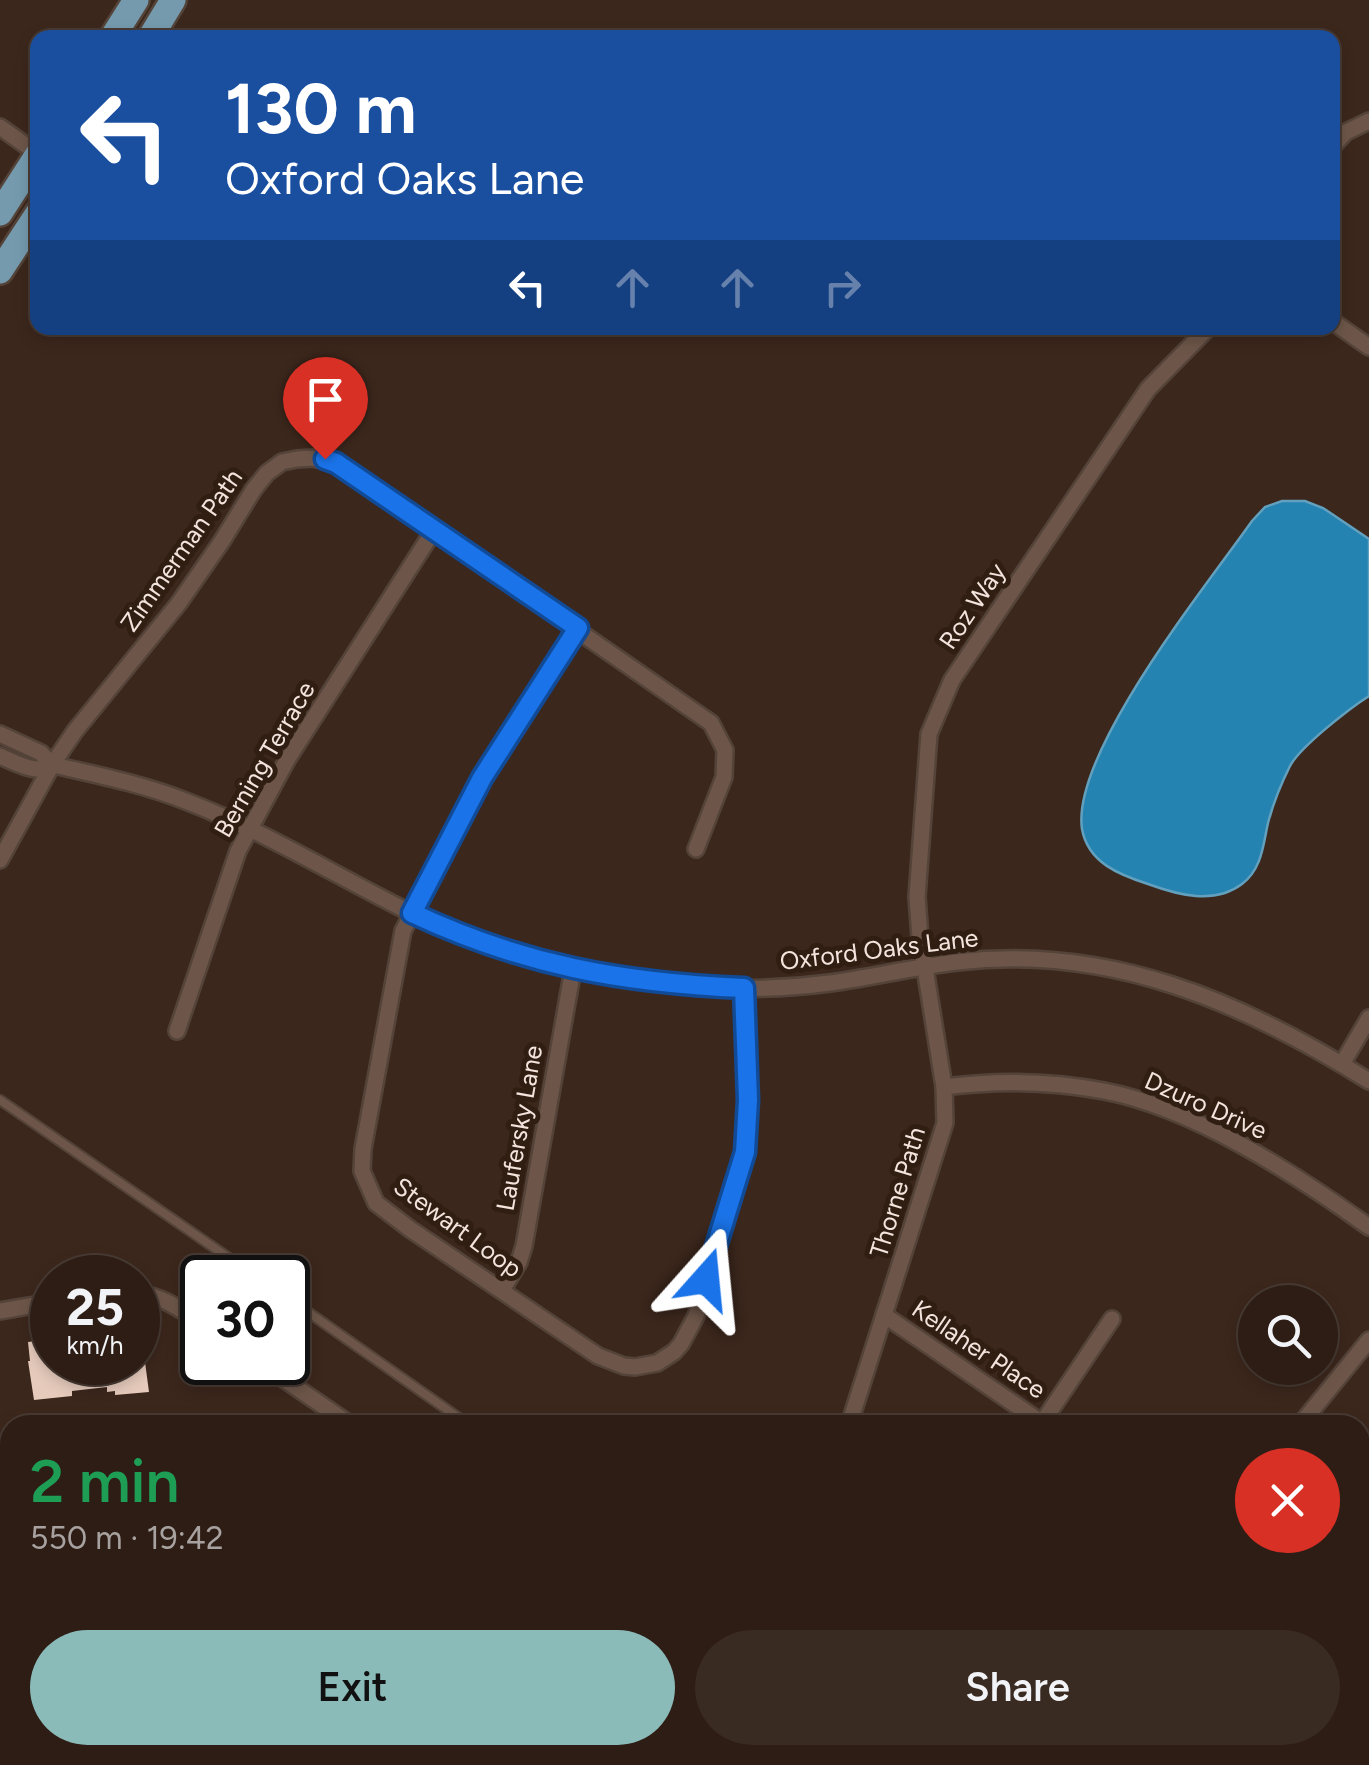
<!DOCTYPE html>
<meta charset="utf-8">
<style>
body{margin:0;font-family:Figtree,sans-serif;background:#392a22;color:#f1f3f6;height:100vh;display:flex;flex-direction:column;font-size:38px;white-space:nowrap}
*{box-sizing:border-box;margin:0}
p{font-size:32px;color:#a7a2a0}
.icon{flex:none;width:55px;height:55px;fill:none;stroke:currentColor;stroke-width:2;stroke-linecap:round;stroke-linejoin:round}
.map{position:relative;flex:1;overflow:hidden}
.drawer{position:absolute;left:0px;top:1415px;width:1370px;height:350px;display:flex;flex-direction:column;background:#2d1d15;border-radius:30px 30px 0 0;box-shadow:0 5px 15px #0003,0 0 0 2px #483b34}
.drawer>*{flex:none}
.top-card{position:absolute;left:30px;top:30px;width:1310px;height:305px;border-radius:20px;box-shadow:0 5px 15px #0003,0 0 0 2px #483b34;background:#1a4fa0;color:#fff;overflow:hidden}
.tools{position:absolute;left:1238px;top:1285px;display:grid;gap:20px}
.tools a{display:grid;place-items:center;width:100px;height:100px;border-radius:50%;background:#2d1d15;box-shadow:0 5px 15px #0003,0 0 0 2px #483b34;font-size:50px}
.speed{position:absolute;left:30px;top:1255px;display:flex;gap:20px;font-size:50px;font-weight:700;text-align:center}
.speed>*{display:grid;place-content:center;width:130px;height:130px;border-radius:50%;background:#2d1d15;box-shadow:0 5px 15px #0003,0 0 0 2px #483b34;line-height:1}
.speed small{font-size:25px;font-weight:400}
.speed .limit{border:5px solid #111;border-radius:15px;background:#fff;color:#111}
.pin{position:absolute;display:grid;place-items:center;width:85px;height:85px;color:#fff;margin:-102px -42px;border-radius:50% 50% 50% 0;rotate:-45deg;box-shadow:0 0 10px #0007}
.pin .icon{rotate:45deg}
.me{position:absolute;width:110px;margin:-55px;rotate:18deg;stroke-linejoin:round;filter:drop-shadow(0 0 8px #0008)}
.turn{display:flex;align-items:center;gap:35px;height:210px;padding:0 30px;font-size:45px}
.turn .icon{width:130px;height:130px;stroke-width:2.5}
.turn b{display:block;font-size:70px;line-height:85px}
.lanes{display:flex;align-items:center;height:95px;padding:0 30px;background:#0003;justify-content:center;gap:50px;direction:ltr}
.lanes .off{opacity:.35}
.round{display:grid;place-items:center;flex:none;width:105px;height:105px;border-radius:52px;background:#392a22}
.overview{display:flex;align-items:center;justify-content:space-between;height:170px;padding:0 30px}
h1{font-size:60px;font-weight:600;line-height:75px;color:#1e9e55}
.button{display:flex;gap:20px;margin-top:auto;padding:20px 30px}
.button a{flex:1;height:115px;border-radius:60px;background:#8bbbb9;color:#111;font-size:40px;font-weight:600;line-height:115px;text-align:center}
.button a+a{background:#392a22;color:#f1f3f6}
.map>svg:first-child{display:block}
.water{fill:#2483b0;stroke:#62a0be;stroke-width:2.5}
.building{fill:#e6cbbc}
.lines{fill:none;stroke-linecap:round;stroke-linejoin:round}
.service-casing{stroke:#544339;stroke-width:12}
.minor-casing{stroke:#544339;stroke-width:20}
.primary-casing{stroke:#544339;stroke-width:30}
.service{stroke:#6d5649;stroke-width:8}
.minor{stroke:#6d5649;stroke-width:15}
.primary{stroke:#759aae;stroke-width:25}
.route-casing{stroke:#114b97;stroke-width:25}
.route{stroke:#1a73e8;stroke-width:18}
.labels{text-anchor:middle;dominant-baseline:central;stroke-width:10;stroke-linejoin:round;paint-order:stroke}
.street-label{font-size:25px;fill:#f3e5de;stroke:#311e12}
</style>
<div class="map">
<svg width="1369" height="1765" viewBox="0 0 1369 1765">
<rect width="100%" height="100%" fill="#3c271c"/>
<path class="water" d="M 1282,501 L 1305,501 L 1323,508 L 1369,539 L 1369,696 C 1350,708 1300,747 1290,766 C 1281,784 1273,804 1268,823 C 1263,845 1262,869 1242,884 C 1214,905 1178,895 1148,884 C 1120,875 1088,863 1082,829 C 1071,753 1207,585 1252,521 L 1265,507 Z"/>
<path class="building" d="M 52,1339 L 52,1362 L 145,1362 L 149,1392 L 115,1395 L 115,1391 L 107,1392 L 107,1387 L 72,1391 L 72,1396 L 34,1400 L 28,1361 L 30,1361 L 28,1342 Z"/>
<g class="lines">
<g class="service-casing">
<g id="service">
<path d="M 0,1100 L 258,1278"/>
<path d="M 288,1298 L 469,1425"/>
<path d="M 273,1765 L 280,1755"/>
</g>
</g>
<g class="minor-casing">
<g id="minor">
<path d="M 0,127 L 38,154"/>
<path d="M 1332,147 L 1346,132 L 1369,121"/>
<path d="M 1332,321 L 1369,347"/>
<path d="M 578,628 L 481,778 L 403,931 L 363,1149 L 362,1171 L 376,1203 L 410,1229 L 598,1356 L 624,1366 L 635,1367 L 657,1363 L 674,1352 L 681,1344 L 696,1316 L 745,1152 L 748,1100 L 744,988"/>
<path d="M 0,734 L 41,753 L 52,765"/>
<path d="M 0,756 C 11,761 24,768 36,769 C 44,769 49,765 58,766 C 102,776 146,785 188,802 C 282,838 367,896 459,935 C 517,959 581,973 642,981 C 703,990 769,991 830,983 C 873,977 914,967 957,962 C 1109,944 1243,1002 1369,1081"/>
<path d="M 0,860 L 52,765 L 75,731 L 179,603 L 222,541 L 254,489 L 267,473 L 282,462 L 297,459 L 313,458 L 336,463 L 711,723 L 725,750 L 724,777 L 696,849"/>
<path d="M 177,1031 L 238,851 L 287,760 L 434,530"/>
<path d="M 1342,1064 L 1369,1018"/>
<path d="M 944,1087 C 997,1080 1052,1081 1104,1091 C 1194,1108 1295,1174 1369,1227"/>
<path d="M 502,1290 L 519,1262 L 524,1246 L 573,969"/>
<path d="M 138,1294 C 162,1295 183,1311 202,1324"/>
<path d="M 0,1311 L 52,1302"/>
<path d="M 884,1315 L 1045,1425"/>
<path d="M 259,1362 L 351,1425"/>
<path d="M 1042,1423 L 1112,1319"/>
<path d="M 849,1425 L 945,1123 L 944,1087 L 920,937 L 917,897 L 929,734 L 952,680 L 1148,389 L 1208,328"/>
<path d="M 1300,1425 L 1369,1340"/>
<path d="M 0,1569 L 10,1578"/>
<path d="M 1360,1655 L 1369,1647"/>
<path d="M 0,1763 L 10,1748"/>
</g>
</g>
<g class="primary-casing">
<g id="primary">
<path d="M 112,38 L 136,0"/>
<path d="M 150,38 L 173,0"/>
<path d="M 0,213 L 38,154"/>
<path d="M 0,271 L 38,213"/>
</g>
</g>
<use href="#service" class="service"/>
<use href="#minor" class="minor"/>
<use href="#primary" class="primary"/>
</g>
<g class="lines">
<g class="route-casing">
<path id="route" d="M 325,459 L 336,463 L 578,628 L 482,778 L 412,913 C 523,965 622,983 744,988 L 748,1100 L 745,1152 L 706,1279"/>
</g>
<use href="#route" class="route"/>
</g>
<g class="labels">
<g class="street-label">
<text transform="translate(181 550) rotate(-55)">Zimmerman Path</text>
<text transform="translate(972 606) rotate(-56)">Roz Way</text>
<text transform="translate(264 759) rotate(-60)">Berning Terrace</text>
<text transform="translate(879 949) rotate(-7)">Oxford Oaks Lane</text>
<text transform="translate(1206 1105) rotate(24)">Dzuro Drive</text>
<text transform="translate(519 1128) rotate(-80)">Laufersky Lane</text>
<text transform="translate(897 1192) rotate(-73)">Thorne Path</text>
<text transform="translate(458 1227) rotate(36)">Stewart Loop</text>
<text transform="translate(979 1349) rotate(34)">Kellaher Place</text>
</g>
</g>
</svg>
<div class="tools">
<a><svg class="icon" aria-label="search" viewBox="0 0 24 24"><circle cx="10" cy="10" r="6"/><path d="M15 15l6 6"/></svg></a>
</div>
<div class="speed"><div>25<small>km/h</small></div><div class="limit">30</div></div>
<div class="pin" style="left:325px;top:459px;background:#d93025"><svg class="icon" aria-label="arrive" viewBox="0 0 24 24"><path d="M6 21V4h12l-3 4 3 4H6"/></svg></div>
<svg class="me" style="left:706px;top:1279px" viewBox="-20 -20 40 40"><path d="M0-17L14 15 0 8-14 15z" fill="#1a73e8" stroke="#fff" stroke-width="4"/></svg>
<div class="top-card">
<div class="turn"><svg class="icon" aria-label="left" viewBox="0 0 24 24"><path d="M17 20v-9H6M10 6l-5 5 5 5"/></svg><div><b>130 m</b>Oxford Oaks Lane</div></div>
<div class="lanes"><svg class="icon" aria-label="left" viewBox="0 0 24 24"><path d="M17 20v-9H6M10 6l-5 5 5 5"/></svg><svg class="icon off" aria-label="ahead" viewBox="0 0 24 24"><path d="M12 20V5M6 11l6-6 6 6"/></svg><svg class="icon off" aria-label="ahead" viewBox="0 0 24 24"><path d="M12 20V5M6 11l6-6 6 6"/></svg><svg class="icon off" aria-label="right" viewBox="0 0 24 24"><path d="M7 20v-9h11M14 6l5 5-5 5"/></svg></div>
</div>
<section class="drawer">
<div class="overview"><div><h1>2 min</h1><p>550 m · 19:42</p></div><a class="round" style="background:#d93025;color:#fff"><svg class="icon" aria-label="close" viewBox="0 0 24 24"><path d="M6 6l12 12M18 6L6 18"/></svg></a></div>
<div class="button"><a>Exit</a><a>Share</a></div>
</section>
</div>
